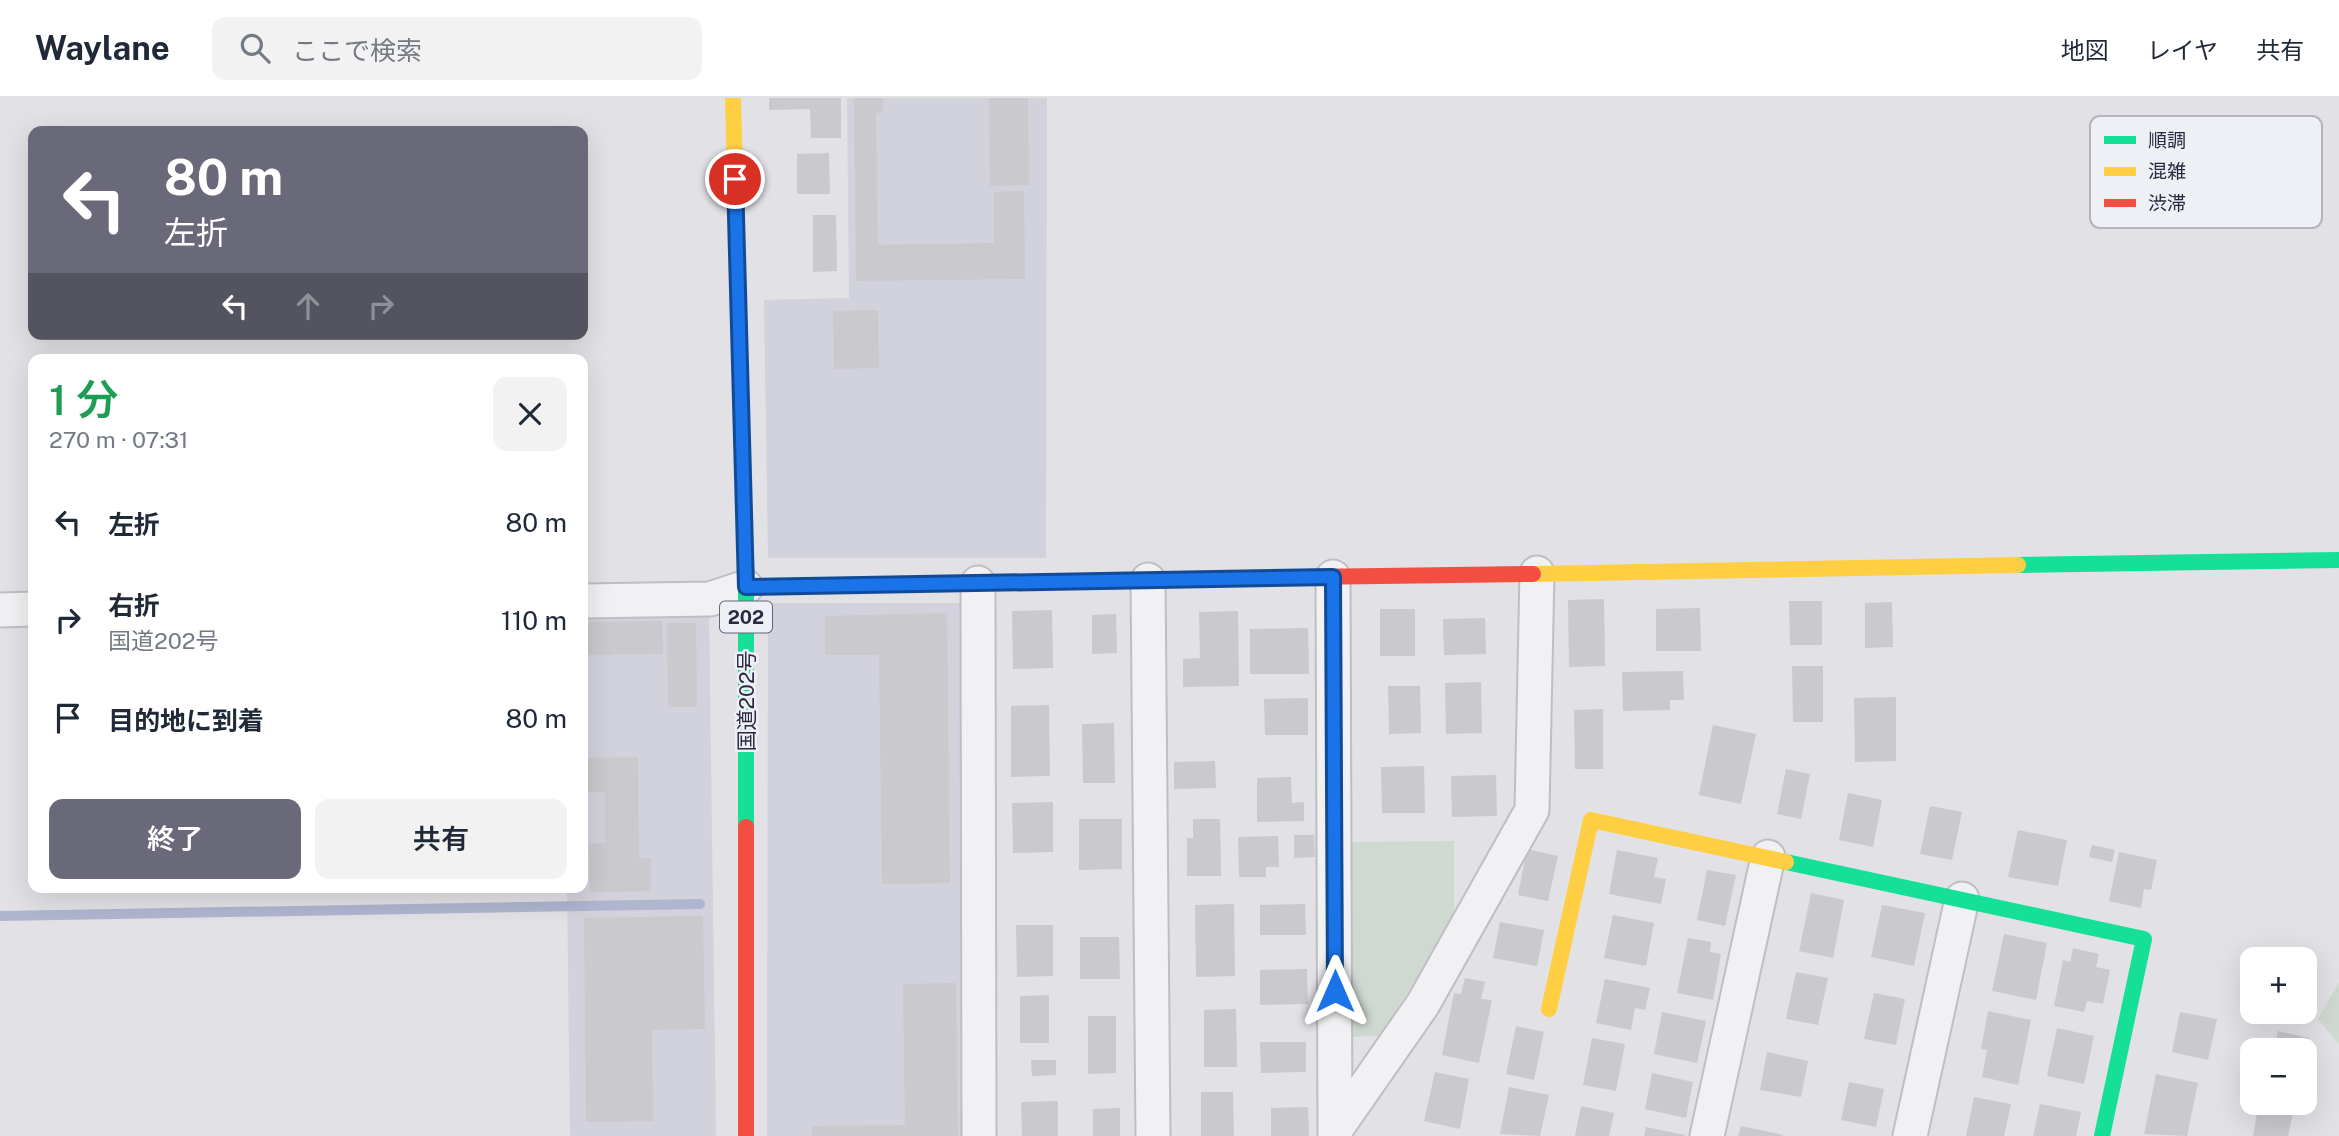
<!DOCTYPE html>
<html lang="ja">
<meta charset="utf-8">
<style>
body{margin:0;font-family:"Public Sans","Noto Sans JP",sans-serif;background:#f2f2f3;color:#1f2937;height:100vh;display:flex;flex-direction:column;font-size:26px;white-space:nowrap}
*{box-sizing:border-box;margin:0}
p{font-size:23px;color:#747a83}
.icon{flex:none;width:38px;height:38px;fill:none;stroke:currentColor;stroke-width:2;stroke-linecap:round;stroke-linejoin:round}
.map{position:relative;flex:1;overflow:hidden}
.details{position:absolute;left:28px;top:256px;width:560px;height:539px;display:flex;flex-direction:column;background:#fff;border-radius:14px;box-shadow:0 7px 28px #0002}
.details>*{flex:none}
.guide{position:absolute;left:28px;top:28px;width:560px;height:214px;border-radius:14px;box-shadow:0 7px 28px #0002;background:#696979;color:#fff;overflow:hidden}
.fabs{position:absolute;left:2240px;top:849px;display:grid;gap:14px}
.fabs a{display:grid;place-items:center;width:77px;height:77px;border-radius:14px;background:#fff;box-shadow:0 7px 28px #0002;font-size:35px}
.pin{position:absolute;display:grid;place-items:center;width:60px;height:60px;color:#fff;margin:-30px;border:4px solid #fff;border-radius:50%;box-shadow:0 2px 7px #0007}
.me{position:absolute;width:77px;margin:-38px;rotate:0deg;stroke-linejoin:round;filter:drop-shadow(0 0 5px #0008)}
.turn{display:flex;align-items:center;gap:24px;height:147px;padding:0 21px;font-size:32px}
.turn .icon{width:91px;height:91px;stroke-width:2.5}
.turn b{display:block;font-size:49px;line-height:60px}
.lanes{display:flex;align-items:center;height:66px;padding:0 21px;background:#0003;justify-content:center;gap:35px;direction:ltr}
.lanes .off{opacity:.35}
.round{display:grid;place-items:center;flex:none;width:74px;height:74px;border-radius:14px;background:#f2f2f3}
.headline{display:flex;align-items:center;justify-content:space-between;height:119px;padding:0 21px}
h1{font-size:42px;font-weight:600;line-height:52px;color:#1e9e55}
.action{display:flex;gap:14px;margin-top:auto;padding:14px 21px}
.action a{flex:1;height:80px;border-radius:14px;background:#696979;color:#fff;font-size:28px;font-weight:600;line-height:80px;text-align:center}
.action a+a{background:#f2f2f3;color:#1f2937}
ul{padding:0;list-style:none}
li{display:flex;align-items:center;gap:21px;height:98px;padding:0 21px}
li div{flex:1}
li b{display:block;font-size:26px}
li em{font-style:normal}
header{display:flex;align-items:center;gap:42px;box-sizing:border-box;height:98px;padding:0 35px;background:#fff;border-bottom:2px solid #e0e1e3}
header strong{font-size:33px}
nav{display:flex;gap:38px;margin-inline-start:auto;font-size:24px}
.search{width:490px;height:63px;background:#f2f2f3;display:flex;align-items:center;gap:18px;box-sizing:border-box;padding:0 24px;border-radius:14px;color:#747a83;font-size:26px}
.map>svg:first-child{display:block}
.built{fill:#d1d2db}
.green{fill:#cfd9d2}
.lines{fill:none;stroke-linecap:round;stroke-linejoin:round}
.stream{stroke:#b0b5d0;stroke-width:10}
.building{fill:#c9c9ce}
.street-casing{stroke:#bebec3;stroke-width:37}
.street{stroke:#f1f1f3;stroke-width:33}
.fast{stroke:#16e098;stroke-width:16}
.slow{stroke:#ffcf43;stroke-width:16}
.jam{stroke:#f24e42;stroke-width:16}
.route-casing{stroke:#114b97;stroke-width:18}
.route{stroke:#1a73e8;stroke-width:12}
.labels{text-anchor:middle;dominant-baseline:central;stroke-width:5;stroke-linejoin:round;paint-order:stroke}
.shield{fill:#efeff6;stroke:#646476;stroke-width:2}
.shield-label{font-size:19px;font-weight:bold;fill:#29293f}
.street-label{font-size:21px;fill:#29293f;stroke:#efeff6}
.key{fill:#efeff6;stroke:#b4b4bf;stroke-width:2}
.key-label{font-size:19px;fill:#29293f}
</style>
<header>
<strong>Waylane</strong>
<div class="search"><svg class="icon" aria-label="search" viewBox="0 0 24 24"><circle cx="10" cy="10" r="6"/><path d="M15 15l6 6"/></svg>ここで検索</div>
<nav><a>地図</a><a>レイヤ</a><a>共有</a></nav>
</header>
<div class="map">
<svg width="2339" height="1038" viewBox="0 0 2339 1038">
<rect width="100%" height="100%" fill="#e1e1e6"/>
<g class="built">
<path d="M 847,0 L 1047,0 L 1046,460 L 768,460 L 764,202 L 849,200 Z"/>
<path d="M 768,505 L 964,505 L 963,1038 L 767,1038 Z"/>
<path d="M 709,510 L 716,1038 L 570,1038 L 567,789 L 583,789 L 583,513 Z"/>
</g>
<g class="green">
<path d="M 1454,743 L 1454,818 L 1381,938 L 1346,939 L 1344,744 Z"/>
<path d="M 2339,884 L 2339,946 L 2318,921 Z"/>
</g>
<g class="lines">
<path class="stream" d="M 0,818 L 700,806"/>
</g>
<g class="building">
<path d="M 769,0 L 841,0 L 841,40 L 811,40 L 810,11 L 769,12 Z"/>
<path d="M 854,0 L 883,0 L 883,15 L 876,15 L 878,147 L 994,145 L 994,94 L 1024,93 L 1025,181 L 856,183 Z"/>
<path d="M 989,0 L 1028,0 L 1029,87 L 990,88 Z"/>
<path d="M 829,55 L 830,96 L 797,96 L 797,56 Z"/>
<path d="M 813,117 L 836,117 L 837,173 L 813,174 Z"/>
<path d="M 878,212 L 879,270 L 834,271 L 833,213 Z"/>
<path d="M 1604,501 L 1605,568 L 1569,569 L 1568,502 Z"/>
<path d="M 1789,503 L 1822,503 L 1822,547 L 1790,547 Z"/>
<path d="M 1892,504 L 1893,549 L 1865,550 L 1865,505 Z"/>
<path d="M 1700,510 L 1701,553 L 1656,553 L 1656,511 Z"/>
<rect x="1380" y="511" width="35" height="47"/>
<path d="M 1052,512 L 1053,570 L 1013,571 L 1012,513 Z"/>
<path d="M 1238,513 L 1239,588 L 1183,589 L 1183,561 L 1200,560 L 1199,514 Z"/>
<path d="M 947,515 L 950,785 L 882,786 L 879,557 L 825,557 L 825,518 Z"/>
<path d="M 1116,516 L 1117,555 L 1092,556 L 1092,517 Z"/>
<path d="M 1485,520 L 1486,556 L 1444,557 L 1443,521 Z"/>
<path d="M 662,523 L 663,556 L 584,557 L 584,524 Z"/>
<path d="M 667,525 L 696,525 L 697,609 L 668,609 Z"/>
<path d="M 1308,530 L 1309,576 L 1250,576 L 1250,531 Z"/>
<path d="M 1792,568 L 1823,568 L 1823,624 L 1793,624 Z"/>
<path d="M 1683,573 L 1684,602 L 1670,602 L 1670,612 L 1623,613 L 1622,574 Z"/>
<path d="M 1481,584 L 1482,635 L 1446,636 L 1445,585 Z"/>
<path d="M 1388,588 L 1420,588 L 1421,635 L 1389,636 Z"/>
<path d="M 1896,599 L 1896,663 L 1855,664 L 1854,600 Z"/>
<path d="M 1308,600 L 1308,637 L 1265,637 L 1264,601 Z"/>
<path d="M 1049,607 L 1050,678 L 1011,679 L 1011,608 Z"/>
<path d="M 1603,611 L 1603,671 L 1575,671 L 1574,612 Z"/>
<path d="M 1114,625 L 1115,685 L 1083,685 L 1082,626 Z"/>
<path d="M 1713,627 L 1756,636 L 1741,706 L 1699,697 Z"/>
<path d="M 638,659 L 639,760 L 651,760 L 651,793 L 590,794 L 589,746 L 605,745 L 605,694 L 583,694 L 583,660 Z"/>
<path d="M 1215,663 L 1216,690 L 1174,691 L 1174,664 Z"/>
<path d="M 1424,668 L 1425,715 L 1382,715 L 1381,669 Z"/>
<path d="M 1786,671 L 1810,676 L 1801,721 L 1777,716 Z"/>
<path d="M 1496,677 L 1497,718 L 1452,719 L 1451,678 Z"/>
<path d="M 1291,679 L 1292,705 L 1304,704 L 1304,723 L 1257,724 L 1257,680 Z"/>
<path d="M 1848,695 L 1882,702 L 1873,749 L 1839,742 Z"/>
<path d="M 1053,704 L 1053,754 L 1013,755 L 1012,705 Z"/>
<path d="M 1930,708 L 1962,714 L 1952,762 L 1920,756 Z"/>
<path d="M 1079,721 L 1122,721 L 1122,771 L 1079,772 Z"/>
<path d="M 1193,721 L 1220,721 L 1221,778 L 1187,778 L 1187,740 L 1193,740 Z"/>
<path d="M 2018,732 L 2067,742 L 2058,788 L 2008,779 Z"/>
<path d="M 1294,737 L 1314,737 L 1315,759 L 1294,760 Z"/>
<path d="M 1278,738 L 1279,769 L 1266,769 L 1266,779 L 1239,779 L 1238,739 Z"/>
<path d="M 2092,747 L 2115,752 L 2112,764 L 2089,759 Z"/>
<path d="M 1527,751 L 1558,758 L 1548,803 L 1518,797 Z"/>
<path d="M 1617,752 L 1658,760 L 1654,779 L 1666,781 L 1661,806 L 1609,796 Z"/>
<path d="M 2119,754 L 2157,762 L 2151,792 L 2144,791 L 2141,810 L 2109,803 Z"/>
<path d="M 1707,772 L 1736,777 L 1725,828 L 1697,822 Z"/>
<path d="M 1811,795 L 1844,802 L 1833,860 L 1799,853 Z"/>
<path d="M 1234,806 L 1235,878 L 1196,879 L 1195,807 Z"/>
<path d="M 1305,806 L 1306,837 L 1260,837 L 1260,807 Z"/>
<path d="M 1882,807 L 1925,815 L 1914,868 L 1871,859 Z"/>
<path d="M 1613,817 L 1654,825 L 1646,868 L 1604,860 Z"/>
<path d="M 703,818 L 705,931 L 652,932 L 653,1023 L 586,1024 L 584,820 Z"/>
<path d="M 1500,824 L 1544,832 L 1537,868 L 1493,860 Z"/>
<path d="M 1016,827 L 1053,827 L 1053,878 L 1017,879 Z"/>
<path d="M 2004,836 L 2047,845 L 2036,902 L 1992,893 Z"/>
<path d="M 1080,839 L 1119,839 L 1120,881 L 1080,881 Z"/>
<path d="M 1688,840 L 1711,844 L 1710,854 L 1721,856 L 1713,902 L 1677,895 Z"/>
<path d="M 2073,850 L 2099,856 L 2096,869 L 2110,872 L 2103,906 L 2087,903 L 2084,914 L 2054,908 L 2063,862 L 2070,864 Z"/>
<path d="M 1307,871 L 1308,906 L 1260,907 L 1260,872 Z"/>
<path d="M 1796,874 L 1828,880 L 1818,927 L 1786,921 Z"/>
<path d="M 1465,880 L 1485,884 L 1481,901 L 1492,902 L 1479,965 L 1442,957 L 1454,895 L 1461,896 Z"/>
<path d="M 1605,881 L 1650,890 L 1645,912 L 1635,910 L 1631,932 L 1596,925 Z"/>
<path d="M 956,885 L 958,1038 L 812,1038 L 812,1028 L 905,1027 L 903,886 Z"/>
<path d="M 1874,895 L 1905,901 L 1896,947 L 1864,941 Z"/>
<path d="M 1049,897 L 1049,945 L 1020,945 L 1020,898 Z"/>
<path d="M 1236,911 L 1237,969 L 1204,969 L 1204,912 Z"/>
<path d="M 1988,913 L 2031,922 L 2018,987 L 1982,979 L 1987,952 L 1981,951 Z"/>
<path d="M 1662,914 L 1706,923 L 1697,965 L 1654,956 Z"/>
<path d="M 2180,914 L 2217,921 L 2208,962 L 2172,954 Z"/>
<path d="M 1088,918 L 1116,918 L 1116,975 L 1088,976 Z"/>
<path d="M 1516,928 L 1544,934 L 1534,982 L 1506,976 Z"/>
<path d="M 2057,930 L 2094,938 L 2084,986 L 2047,978 Z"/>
<path d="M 2278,933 L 2310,940 L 2306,962 L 2305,952 L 2274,952 Z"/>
<path d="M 1592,940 L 1625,946 L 1616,993 L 1583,987 Z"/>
<path d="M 1260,944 L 1306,944 L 1306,974 L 1261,975 Z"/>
<path d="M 1767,954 L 1808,963 L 1801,999 L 1760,992 Z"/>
<path d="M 1031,962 L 1056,962 L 1056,977 L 1032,978 Z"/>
<path d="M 1435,974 L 1469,981 L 1460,1031 L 1424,1023 Z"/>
<path d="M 1652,975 L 1693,984 L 1686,1020 L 1645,1011 Z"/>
<path d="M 2156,976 L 2198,985 L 2187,1038 L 2144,1036 Z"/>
<path d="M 1849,984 L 1884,991 L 1876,1029 L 1841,1022 Z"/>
<path d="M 1509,989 L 1549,997 L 1540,1038 L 1500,1036 Z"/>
<path d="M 1201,994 L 1233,994 L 1234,1038 L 1201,1038 Z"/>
<path d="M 1974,999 L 2011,1006 L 2004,1038 L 1966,1038 Z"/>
<path d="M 1058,1003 L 1058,1038 L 1022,1038 L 1021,1004 Z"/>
<path d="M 2259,1004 L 2294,1010 L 2288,1038 L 2253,1038 Z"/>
<path d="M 2040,1006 L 2081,1014 L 2076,1038 L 2033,1038 Z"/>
<path d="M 1581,1008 L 1614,1015 L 1609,1038 L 1575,1038 Z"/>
<path d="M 1308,1009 L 1309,1038 L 1271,1038 L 1271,1010 Z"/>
<path d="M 1120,1010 L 1120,1038 L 1093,1038 L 1093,1011 Z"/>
<path d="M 1741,1028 L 1783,1037 L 1783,1038 L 1738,1038 Z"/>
<path d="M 1646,1029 L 1685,1037 L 1685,1038 L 1644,1038 Z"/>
</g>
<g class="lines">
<g class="street-casing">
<g id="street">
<path d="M 1333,479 L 1335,1036"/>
<path d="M 1148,482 L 1153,1038"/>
<path d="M 978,485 L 979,1038"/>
<path d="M 583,503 L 710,501 L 746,489"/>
<path d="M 0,512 L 33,511"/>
<path d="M 1336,1031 L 1423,906 L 1532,712 L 1537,475"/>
<path d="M 1707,1038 L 1768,759"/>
<path d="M 1910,1038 L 1962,801"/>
</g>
</g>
<use href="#street" class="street"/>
<g class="fast">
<path d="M 740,265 L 746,489 L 746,729"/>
<path d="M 2018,467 L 2339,462"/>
<path d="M 1786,764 L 2144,841 L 2102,1038"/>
</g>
<g class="slow">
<path d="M 733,0 L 740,265"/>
<path d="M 1533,476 L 2018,467"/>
<path d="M 746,489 L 1307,479"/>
<path d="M 1549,911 L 1591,722 L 1786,764"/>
</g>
<g class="jam">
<path d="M 1307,479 L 1533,476"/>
<path d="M 746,729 L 746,1038"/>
</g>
</g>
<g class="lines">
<g class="route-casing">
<path id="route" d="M 735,81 L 746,489 L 1333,479 L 1335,893"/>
</g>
<use href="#route" class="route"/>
</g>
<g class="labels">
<rect class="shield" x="720" y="503.5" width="52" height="31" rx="5"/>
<g class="shield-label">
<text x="746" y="519">202</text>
</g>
<g class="street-label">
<text transform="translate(746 603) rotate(-90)">国道202号</text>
</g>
</g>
<rect x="2090" y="18" width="232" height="112" rx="10" class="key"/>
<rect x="2104" y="38" width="32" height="8" fill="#16e098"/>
<rect x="2104" y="69" width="32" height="9" fill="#ffcf43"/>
<rect x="2104" y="101" width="32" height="8" fill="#f24e42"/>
<g class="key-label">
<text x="2148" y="49">順調</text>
<text x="2148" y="80">混雑</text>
<text x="2148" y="112">渋滞</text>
</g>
</svg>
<div class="fabs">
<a>+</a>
<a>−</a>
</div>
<div class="pin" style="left:735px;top:81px;background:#d93025"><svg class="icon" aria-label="arrive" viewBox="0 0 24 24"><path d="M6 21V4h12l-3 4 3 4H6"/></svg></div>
<svg class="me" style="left:1335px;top:893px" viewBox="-20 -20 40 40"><path d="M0-17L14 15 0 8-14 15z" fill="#1a73e8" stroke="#fff" stroke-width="4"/></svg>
<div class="guide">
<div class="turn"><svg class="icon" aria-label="left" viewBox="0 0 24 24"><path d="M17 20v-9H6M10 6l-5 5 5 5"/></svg><div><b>80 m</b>左折</div></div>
<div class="lanes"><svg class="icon" aria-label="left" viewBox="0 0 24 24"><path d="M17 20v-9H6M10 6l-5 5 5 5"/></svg><svg class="icon off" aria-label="ahead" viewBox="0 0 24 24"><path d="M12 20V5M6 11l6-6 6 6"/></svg><svg class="icon off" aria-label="right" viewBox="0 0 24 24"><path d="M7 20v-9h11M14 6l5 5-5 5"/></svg></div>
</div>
<section class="details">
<div class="headline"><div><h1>1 分</h1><p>270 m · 07:31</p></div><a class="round"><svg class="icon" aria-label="close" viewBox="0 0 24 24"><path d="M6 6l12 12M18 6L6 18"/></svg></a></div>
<ul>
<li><svg class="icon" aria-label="left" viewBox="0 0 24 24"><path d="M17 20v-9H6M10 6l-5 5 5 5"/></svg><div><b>左折</b></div><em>80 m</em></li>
<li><svg class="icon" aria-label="right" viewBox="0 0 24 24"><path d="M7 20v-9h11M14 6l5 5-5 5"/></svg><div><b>右折</b><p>国道202号</p></div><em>110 m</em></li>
<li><svg class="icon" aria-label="arrive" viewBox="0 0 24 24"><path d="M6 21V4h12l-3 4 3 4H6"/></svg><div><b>目的地に到着</b></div><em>80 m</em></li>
</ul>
<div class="action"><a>終了</a><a>共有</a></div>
</section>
</div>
